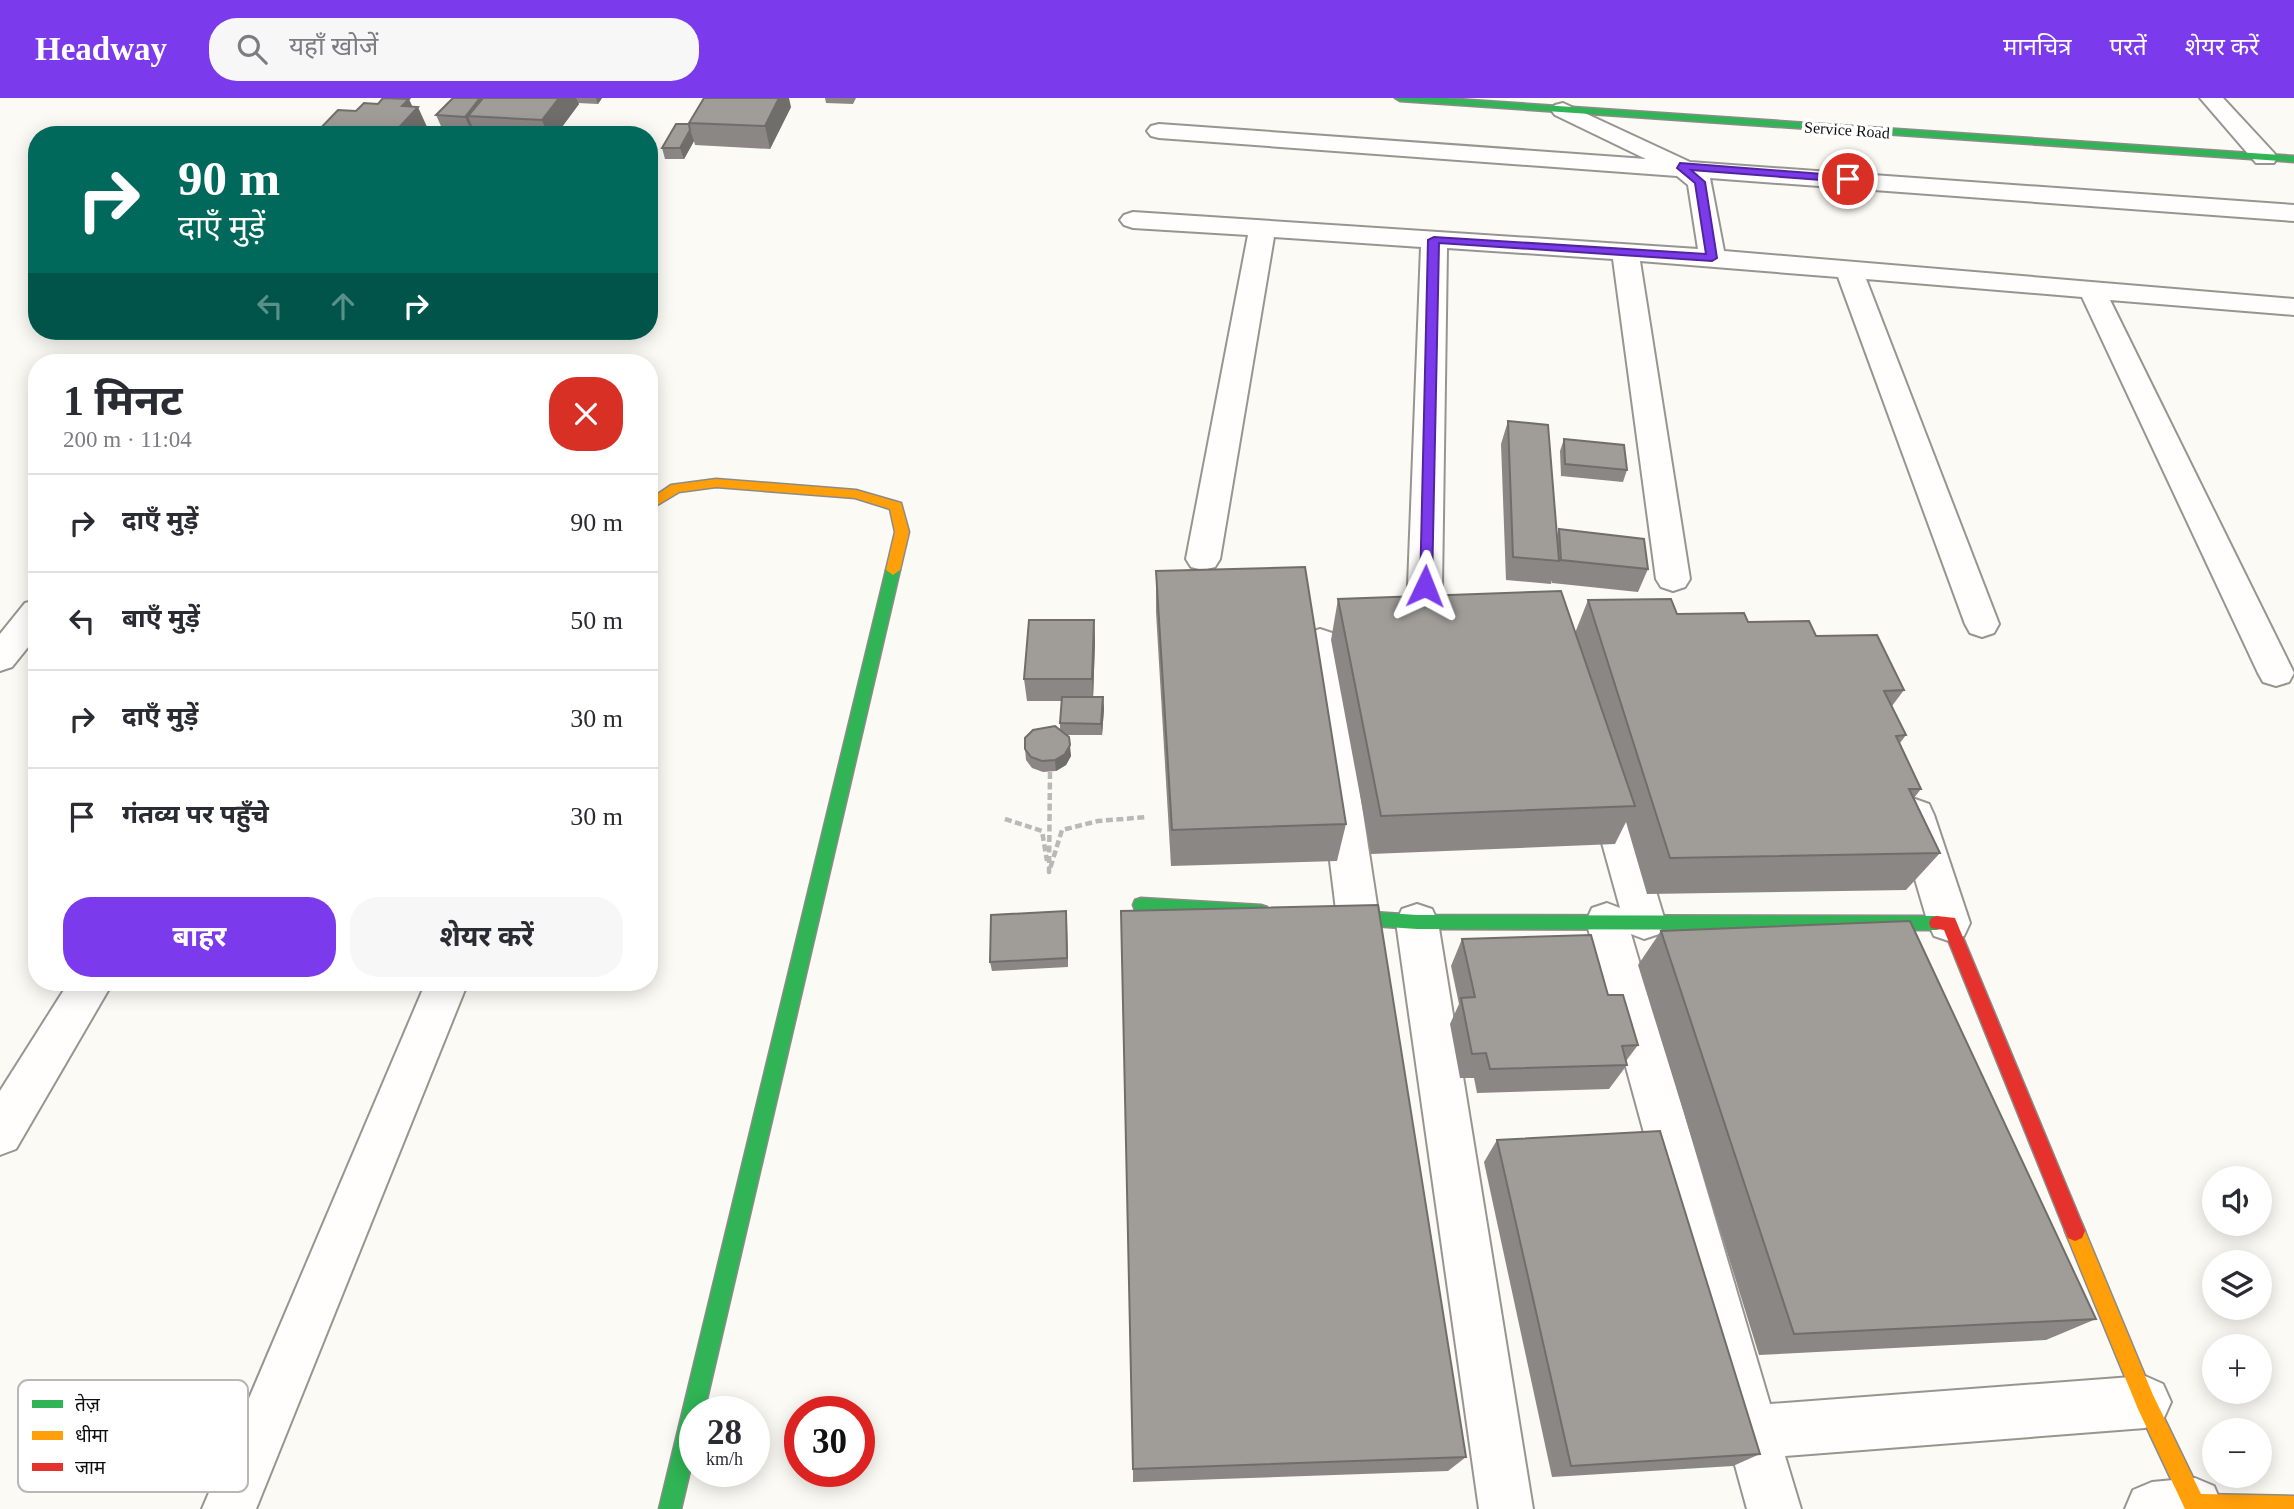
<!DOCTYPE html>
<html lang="hi">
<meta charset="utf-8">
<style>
body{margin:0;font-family:"Times New Roman","Noto Sans Devanagari",serif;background:#f7f7f7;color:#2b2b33;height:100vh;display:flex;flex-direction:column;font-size:26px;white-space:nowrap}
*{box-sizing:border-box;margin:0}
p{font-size:23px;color:#7c7c81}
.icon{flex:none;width:38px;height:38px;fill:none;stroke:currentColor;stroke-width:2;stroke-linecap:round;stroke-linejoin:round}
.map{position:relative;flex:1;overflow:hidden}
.sheet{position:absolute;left:28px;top:256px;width:630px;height:637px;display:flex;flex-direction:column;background:#fff;border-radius:28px;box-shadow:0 4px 18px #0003}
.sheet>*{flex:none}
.guide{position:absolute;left:28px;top:28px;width:630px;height:214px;border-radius:28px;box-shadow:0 4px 18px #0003;background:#00695c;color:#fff;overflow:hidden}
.tools{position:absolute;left:2202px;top:1068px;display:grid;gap:14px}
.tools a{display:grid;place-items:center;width:70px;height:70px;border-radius:50%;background:#fff;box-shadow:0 4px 18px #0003;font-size:35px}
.speed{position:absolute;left:679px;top:1298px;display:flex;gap:14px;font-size:35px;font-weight:700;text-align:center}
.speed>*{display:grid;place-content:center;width:91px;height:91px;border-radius:50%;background:#fff;box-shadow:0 4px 18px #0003;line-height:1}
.speed small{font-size:18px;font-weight:400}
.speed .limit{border:10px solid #d22;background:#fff;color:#111}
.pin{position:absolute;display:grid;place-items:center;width:60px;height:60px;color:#fff;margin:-30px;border:4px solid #fff;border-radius:50%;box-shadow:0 2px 7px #0007}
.me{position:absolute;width:77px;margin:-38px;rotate:2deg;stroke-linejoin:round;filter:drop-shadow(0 0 5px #0008)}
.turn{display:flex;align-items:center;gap:24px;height:147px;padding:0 35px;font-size:32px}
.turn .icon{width:91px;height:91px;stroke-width:2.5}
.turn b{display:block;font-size:49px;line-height:60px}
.lanes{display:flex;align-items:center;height:66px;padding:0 35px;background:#0003;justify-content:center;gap:35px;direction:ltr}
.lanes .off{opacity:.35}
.round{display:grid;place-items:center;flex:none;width:74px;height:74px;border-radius:28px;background:#f7f7f7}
.overview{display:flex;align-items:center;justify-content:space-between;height:119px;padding:0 35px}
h1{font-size:42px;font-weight:700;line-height:52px}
.cta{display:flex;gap:14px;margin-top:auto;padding:14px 35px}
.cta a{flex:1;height:80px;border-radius:28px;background:#7c3aed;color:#fff;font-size:28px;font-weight:700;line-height:80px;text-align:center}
.cta a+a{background:#f7f7f7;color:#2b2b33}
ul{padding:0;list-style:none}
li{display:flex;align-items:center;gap:21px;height:98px;padding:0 35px;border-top:2px solid #e1e1e2}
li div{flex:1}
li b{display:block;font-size:26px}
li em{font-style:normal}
header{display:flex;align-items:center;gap:42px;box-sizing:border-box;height:98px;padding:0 35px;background:#7c3aed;color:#fff}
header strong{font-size:33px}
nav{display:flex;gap:38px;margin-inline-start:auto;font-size:24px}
.search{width:490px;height:63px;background:#f7f7f7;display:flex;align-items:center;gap:18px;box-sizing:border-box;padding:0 24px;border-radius:28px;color:#7c7c81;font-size:26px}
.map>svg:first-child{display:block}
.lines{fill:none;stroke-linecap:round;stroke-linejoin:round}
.street-casing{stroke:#969592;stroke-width:4}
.fast-casing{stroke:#8c8b89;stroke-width:3}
.slow-casing{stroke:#8c8b89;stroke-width:3}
.jam-casing{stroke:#8c8b89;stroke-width:3}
.path{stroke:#b9b9b8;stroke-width:4.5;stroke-dasharray:7 3.5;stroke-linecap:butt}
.street{fill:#fffefd;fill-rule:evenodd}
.fast{fill:#30b455;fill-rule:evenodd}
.slow{fill:#ff9f0a;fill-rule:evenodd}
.jam{fill:#e5322d;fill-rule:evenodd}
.wall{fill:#8a8784}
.shaded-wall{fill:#706e6b}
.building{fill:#a09d99;stroke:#706e6b;stroke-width:2}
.route{fill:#7c3aed;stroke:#51269a;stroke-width:2}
.labels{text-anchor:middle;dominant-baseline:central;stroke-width:7;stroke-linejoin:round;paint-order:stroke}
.far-street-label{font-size:16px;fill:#0f0f0f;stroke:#fff}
.key{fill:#fff;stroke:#b7b7b7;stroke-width:2}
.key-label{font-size:19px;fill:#0f0f0f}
</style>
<header>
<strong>Headway</strong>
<div class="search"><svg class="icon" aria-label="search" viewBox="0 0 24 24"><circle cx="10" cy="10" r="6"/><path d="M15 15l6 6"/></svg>यहाँ खोजें</div>
<nav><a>मानचित्र</a><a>परतें</a><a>शेयर करें</a></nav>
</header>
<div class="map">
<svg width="2294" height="1411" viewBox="0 0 2294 1411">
<rect width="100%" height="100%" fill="#fcfaf4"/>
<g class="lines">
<g class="street-casing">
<g id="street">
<path d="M 2200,0 L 2223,0 L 2274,55 L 2277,60 L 2274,65 L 2256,65 Z"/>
<path d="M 1563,5 L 1690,64 L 2294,107 L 2294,123 L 1710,80 L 1724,153 L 2294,201 L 2294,217 L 2110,202 L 2294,575 L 2289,584 L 2276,588 L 2263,584 L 2258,575 L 2082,199 L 1866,181 L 1999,526 L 1994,535 L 1982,539 L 1970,535 L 1965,526 L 1838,179 L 1640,163 L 1690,481 L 1685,489 L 1673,493 L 1661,489 L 1656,481 L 1613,161 L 1447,150 L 1442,488 L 1437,496 L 1425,500 L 1413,496 L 1408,488 L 1421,149 L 1274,139 L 1220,461 L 1215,469 L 1203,472 L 1191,469 L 1186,461 L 1248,137 L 1133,130 L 1124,127 L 1120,122 L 1124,117 L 1133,114 L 1698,151 L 1688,87 L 1677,78 L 1159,40 L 1151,38 L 1147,33 L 1151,28 L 1159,26 L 1646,61 L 1555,17 L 1551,12 L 1555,7 Z"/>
<path d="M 37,502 L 37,538 L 12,569 L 0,573 L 0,536 L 25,505 Z"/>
<path d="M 1320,531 L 1332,535 L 1337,544 L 1379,820 L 1373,833 L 1358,838 L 1343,833 L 1337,820 L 1303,544 L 1308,535 Z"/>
<path d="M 1605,672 L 1618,676 L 1624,687 L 1665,823 L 1659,836 L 1644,841 L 1631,836 L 1770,1306 L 2145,1278 L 2163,1286 L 2171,1304 L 2163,1322 L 2145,1330 L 1785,1358 L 1801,1411 L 1747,1411 L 1586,823 L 1592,810 L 1607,805 L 1620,810 L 1586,687 L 1592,676 Z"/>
<path d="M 1915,701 L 1929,706 L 1934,717 L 1970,825 L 1964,838 L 1949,843 L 1934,838 L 1928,825 L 1896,717 L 1901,706 Z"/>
<path d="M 1417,806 L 1432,811 L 1438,824 L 1533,1411 L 1479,1411 L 1396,824 L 1402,811 Z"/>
<path d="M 69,884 L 113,884 L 16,1051 L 0,1057 L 0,993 Z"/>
<path d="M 426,884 L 468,884 L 256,1411 L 202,1411 Z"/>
<path d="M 2195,1380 L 2214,1388 L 2222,1407 L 2220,1411 L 2125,1411 L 2133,1392 L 2152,1384 Z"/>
</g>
</g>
<g class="fast-casing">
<g id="fast">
<path d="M 1395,0 L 1441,0 L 2294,58 L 2294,64 L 1400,3 Z"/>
<path d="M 893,467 L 900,472 L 704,1314 L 695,1314 L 695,1352 L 681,1411 L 659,1411 L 886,472 Z"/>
<path d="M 1141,800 L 1261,807 L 1267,809 L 1269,814 L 1267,819 L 1261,821 L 1141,814 L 1135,812 L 1133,807 L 1135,802 Z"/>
<path d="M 1328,811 L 1417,817 L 1937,818 L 1943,820 L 1945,825 L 1943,830 L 1937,832 L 1417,831 L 1328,825 L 1322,823 L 1320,818 L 1322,813 Z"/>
</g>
</g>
<g class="slow-casing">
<g id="slow">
<path d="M 716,381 L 856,392 L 901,405 L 909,434 L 900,472 L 893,477 L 886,472 L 895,434 L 890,411 L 855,400 L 716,389 L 679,394 L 649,412 L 649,402 L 671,387 Z"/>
<path d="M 2075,1123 L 2082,1126 L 2153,1297 L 2201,1396 L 2294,1398 L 2294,1411 L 2185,1411 L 2138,1311 L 2065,1133 L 2068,1126 Z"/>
</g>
</g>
<g class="jam-casing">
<path id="jam" d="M 1937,818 L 1955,820 L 1957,825 L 2085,1133 L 2082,1140 L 2075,1143 L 2068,1140 L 1944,832 L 1931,830 L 1929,825 L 1931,820 Z"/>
</g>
<g class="path">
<path d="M 1050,674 L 1049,774 L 1062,732 L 1098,723 L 1147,719"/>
<path d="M 1005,721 L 1042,733 L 1047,763"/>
</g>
<use href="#street" class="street"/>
<use href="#fast" class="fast"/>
<use href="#slow" class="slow"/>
<use href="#jam" class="jam"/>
</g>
<g class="wall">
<path d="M 453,0 L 602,0 L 598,6 L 578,5 L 579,6 L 556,37 L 445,37 L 436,17 Z"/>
<path d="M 825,0 L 856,0 L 853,6 L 826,5 Z"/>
<path d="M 791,9 L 770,51 L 695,47 L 694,43 L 684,61 L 665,61 L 662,50 L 689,26 L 689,25 Z"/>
<path d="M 1508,323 L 1557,438 L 1559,431 L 1648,471 L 1638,494 L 1552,485 L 1552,482 L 1551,486 L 1506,482 L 1501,346 Z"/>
<path d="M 1564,341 L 1627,372 L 1623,384 L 1561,378 L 1560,353 Z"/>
<path d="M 1156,473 L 1346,726 L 1337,763 L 1171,768 L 1156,514 Z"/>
<path d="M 1338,501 L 1575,535 L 1588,502 L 1677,516 L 1748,524 L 1816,538 L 1904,592 L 1892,608 L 1906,637 L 1900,645 L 1921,691 L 1914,700 L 1940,755 L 1906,792 L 1647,796 L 1626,724 L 1615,746 L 1371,756 L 1331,542 Z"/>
<path d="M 1094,522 L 1095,544 L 1093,599 L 1103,599 L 1104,611 L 1102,637 L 1066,637 L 1071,658 L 1066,667 L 1056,673 L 1043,674 L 1032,670 L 1026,662 L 1025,651 L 1060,632 L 1060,625 L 1062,603 L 1027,603 L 1024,581 Z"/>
<path d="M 1066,813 L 1068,869 L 992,873 L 990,864 Z"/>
<path d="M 1661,833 L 2096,1221 L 2046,1242 L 1759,1257 L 1638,867 Z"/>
<path d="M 1462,841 L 1608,897 L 1638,947 L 1626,963 L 1627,967 L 1609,991 L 1477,995 L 1474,980 L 1460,980 L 1450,926 L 1459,906 L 1451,868 Z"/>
<path d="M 1497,1042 L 1760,1356 L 1733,1368 L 1552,1379 L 1484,1064 Z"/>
<path d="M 1466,1359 L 1448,1373 L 1133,1384 L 1133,1371 Z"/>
</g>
<g class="shaded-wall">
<path d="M 480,0 L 503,0 L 468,18 L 476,37 L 473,37 L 465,19 Z"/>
<path d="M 559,0 L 576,0 L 579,6 L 556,37 L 548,37 L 542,22 Z"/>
<path d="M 596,0 L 602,0 L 598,6 Z"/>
<path d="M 779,0 L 789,0 L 791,9 L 770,51 L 765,28 Z"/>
<path d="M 409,1 L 414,12 L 418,9 L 428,31 L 422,37 L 394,37 L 402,8 Z"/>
<path d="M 690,32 L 694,43 L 684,61 L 680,50 Z"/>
<path d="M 1094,522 L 1095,544 L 1093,603 L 1092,581 Z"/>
<path d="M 1103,599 L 1104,611 L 1102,637 L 1101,626 Z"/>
<path d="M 1070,647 L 1071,658 L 1066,667 L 1056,673 L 1055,662 Z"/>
<path d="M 1066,813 L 1067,823 L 1068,869 L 1067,860 Z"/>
</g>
<g class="building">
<path d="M 383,0 L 409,1 L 402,8 L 418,9 L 393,36 L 409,37 L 314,37 L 338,12 L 356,13 L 364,5 L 378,6 Z"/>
<path d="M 453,0 L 480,0 L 465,19 L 436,17 Z"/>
<path d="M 483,0 L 559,0 L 542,22 L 468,18 Z"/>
<path d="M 704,0 L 779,0 L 765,28 L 689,25 Z"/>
<path d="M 676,26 L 689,26 L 690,32 L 680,50 L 662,50 Z"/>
<path d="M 1508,323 L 1548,327 L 1559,463 L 1513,459 Z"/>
<path d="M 1564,341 L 1624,347 L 1627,372 L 1565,366 Z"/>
<path d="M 1559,431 L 1644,441 L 1648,471 L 1561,462 Z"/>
<path d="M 1305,469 L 1346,726 L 1172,732 L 1156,473 Z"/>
<path d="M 1561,493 L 1635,708 L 1381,718 L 1338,501 Z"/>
<path d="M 1671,501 L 1677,516 L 1744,515 L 1748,524 L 1809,523 L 1816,538 L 1877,537 L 1904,592 L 1884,593 L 1906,637 L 1896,638 L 1921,691 L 1909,691 L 1940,755 L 1670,760 L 1588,502 Z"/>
<path d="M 1029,522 L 1094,522 L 1092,581 L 1024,581 Z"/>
<path d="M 1062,599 L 1103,599 L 1101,626 L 1060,625 Z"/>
<path d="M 1055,628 L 1069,639 L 1070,647 L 1065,656 L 1055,662 L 1042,663 L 1031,659 L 1025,651 L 1025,640 L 1033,632 Z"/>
<path d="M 1378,807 L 1466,1359 L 1133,1371 L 1121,813 Z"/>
<path d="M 1066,813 L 1067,860 L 990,864 L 991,817 Z"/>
<path d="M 1910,823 L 2096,1221 L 1794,1236 L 1661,833 Z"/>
<path d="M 1591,837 L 1608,897 L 1623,897 L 1638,947 L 1622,948 L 1627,967 L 1490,971 L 1486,955 L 1472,956 L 1461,900 L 1475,899 L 1462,841 Z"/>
<path d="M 1660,1033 L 1760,1356 L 1571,1368 L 1497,1042 Z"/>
</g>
<path class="route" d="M 1680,65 L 1848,78 L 1853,81 L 1848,84 L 1691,72 L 1705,84 L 1717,160 L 1712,163 L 1439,145 L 1432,488 L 1430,492 L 1420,492 L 1428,142 L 1434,139 L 1706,156 L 1695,85 L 1677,70 Z"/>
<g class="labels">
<g class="far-street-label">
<text transform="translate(1847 32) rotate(4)">Service Road</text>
</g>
</g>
<rect x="18" y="1282" width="230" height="112" rx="10" class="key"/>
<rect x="32" y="1302" width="31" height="8" fill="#30b455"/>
<rect x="32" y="1333" width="31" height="9" fill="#ff9f0a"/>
<rect x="32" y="1365" width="31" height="8" fill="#e5322d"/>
<g class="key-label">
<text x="75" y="1313">तेज़</text>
<text x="75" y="1344">धीमा</text>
<text x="75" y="1376">जाम</text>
</g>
</svg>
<div class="tools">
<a><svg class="icon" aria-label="sound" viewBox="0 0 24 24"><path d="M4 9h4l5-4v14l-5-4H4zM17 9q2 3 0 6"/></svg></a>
<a><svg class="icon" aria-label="layers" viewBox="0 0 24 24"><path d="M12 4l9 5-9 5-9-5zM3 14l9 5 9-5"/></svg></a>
<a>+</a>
<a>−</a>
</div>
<div class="speed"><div>28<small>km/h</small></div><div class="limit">30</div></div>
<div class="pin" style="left:1848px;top:81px;background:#d93025"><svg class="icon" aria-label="arrive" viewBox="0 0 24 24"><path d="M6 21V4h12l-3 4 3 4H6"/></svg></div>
<svg class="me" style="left:1425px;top:488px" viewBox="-20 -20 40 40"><path d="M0-17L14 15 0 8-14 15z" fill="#7c3aed" stroke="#fff" stroke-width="4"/></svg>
<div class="guide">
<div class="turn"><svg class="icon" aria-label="right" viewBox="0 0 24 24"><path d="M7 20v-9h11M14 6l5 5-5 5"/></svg><div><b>90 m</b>दाएँ मुड़ें</div></div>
<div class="lanes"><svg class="icon off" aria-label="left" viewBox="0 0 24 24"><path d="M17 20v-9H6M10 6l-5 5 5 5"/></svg><svg class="icon off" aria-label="ahead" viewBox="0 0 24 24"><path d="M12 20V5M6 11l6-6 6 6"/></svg><svg class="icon" aria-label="right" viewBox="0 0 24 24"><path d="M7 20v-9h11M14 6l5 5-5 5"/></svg></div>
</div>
<section class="sheet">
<div class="overview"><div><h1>1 मिनट</h1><p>200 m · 11:04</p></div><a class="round" style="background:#d93025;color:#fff"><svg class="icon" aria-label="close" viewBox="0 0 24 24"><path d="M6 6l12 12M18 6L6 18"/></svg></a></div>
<ul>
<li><svg class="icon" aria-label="right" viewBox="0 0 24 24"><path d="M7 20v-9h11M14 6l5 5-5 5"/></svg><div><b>दाएँ मुड़ें</b></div><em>90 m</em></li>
<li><svg class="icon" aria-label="left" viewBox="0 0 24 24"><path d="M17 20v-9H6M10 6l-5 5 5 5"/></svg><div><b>बाएँ मुड़ें</b></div><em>50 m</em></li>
<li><svg class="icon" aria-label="right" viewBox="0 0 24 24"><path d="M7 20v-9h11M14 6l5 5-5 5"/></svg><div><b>दाएँ मुड़ें</b></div><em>30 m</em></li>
<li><svg class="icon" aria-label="arrive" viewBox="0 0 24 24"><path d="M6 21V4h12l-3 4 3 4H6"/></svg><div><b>गंतव्य पर पहुँचे</b></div><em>30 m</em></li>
</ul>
<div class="cta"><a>बाहर</a><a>शेयर करें</a></div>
</section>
</div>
